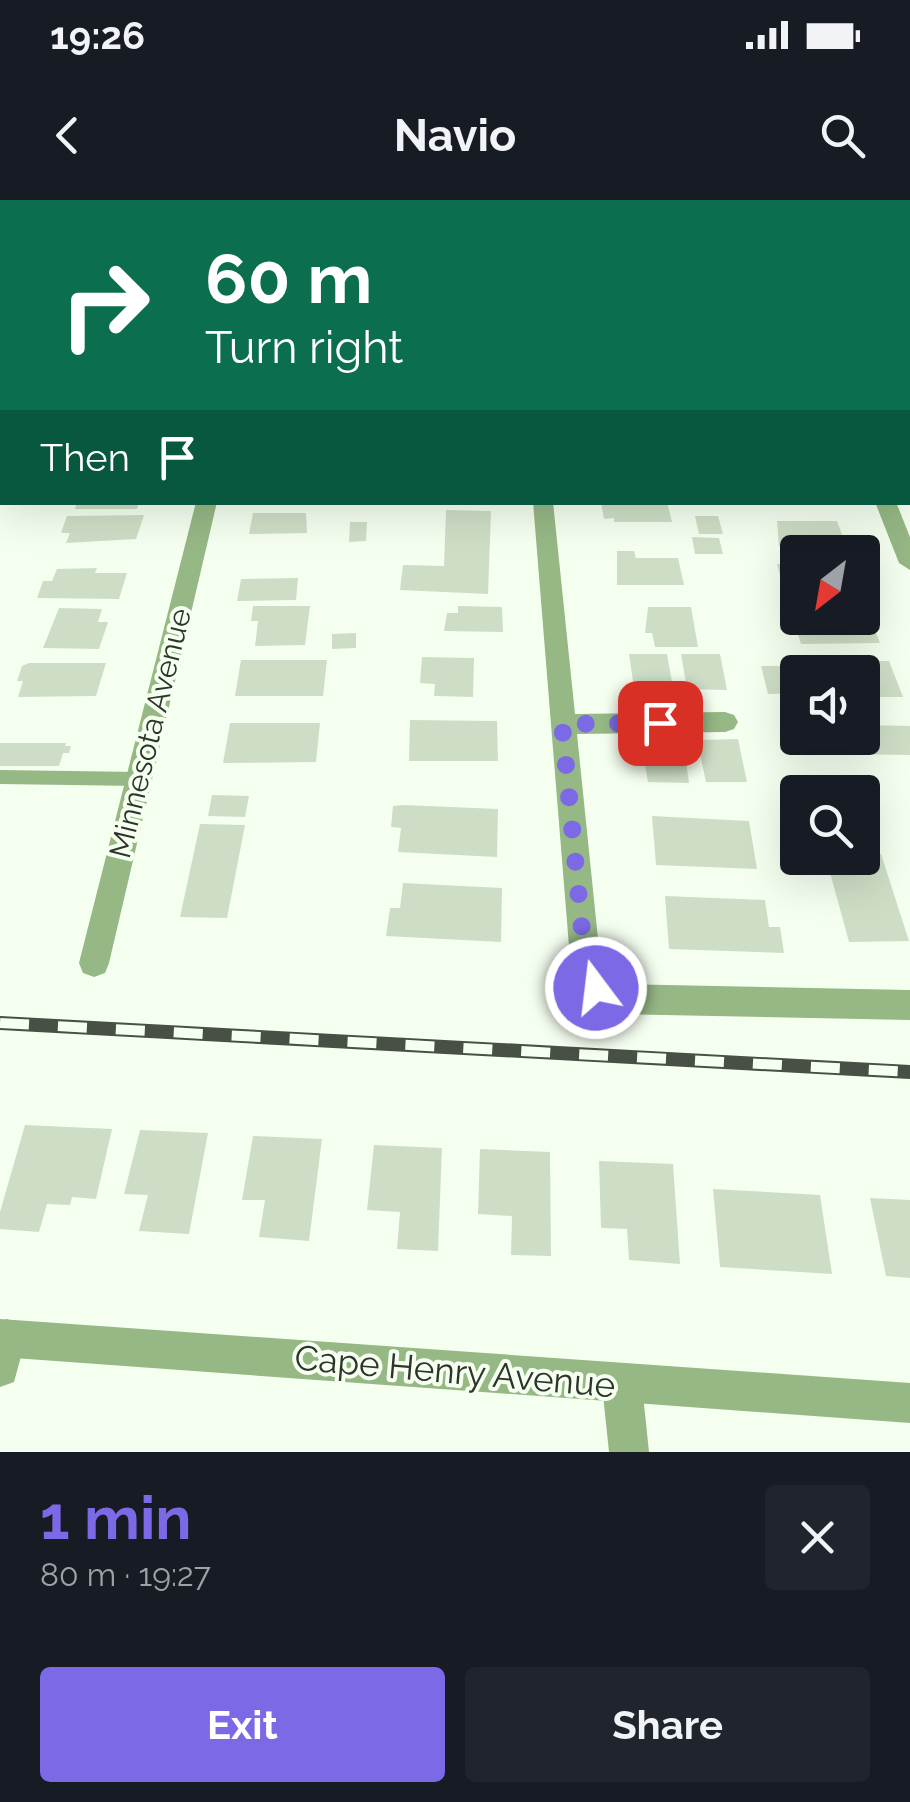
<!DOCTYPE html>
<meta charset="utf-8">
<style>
body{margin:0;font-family:Raleway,sans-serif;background:#20242c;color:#f1f3f6;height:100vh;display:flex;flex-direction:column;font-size:38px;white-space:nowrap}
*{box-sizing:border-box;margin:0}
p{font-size:32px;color:#9ea1a6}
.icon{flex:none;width:55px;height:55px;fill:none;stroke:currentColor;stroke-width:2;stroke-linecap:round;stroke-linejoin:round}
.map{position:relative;height:1252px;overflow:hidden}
.side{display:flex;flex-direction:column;background:#171b24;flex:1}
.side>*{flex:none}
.hud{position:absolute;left:0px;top:0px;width:910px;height:305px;box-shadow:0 10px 40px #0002;background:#0b6e4f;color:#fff;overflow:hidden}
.needle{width:65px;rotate:211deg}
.tools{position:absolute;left:780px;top:335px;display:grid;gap:20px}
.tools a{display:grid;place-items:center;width:100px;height:100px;border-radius:10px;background:#171b24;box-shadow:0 10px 40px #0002;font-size:50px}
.pin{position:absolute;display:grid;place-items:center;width:85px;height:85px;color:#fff;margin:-42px;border-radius:20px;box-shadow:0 5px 15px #0006}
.me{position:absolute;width:110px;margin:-55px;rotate:345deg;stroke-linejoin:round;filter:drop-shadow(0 0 8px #0008)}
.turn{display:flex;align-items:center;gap:35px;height:210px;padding:0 40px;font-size:45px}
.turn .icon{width:130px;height:130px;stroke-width:2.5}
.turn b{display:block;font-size:70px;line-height:85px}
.then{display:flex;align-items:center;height:95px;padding:0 40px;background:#0003;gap:20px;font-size:38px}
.round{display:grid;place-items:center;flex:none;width:105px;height:105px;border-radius:10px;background:#20242c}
.overview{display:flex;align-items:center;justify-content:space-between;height:170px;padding:0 40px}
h1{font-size:60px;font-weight:700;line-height:75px;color:#7b69e5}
.action{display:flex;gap:20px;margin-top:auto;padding:20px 40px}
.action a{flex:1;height:115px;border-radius:10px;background:#7b69e5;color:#fff;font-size:40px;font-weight:700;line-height:115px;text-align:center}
.action a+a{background:#20242c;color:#f1f3f6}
.status{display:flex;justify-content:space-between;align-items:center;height:70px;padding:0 50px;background:#171b24;direction:ltr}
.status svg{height:28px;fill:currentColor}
header{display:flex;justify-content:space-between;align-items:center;height:130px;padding:0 40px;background:#171b24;font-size:45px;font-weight:700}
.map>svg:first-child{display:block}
.building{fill:#cedec6}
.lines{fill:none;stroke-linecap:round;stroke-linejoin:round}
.service{fill:#96b885;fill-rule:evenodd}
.minor{fill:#96b885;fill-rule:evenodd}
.tertiary{fill:#96b885;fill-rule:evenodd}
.secondary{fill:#649647;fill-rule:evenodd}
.rail-casing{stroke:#484f45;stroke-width:14}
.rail{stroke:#f5fff0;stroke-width:10;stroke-dasharray:29;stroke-linecap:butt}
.route{stroke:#7b69e5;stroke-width:18;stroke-dasharray:0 32.4}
.labels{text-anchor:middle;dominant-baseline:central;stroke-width:8;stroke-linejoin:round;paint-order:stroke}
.street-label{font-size:30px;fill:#2e342b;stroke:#f5fff0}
.near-street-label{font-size:35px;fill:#2e342b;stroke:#f5fff0}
</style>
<div class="status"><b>19:26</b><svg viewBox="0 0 49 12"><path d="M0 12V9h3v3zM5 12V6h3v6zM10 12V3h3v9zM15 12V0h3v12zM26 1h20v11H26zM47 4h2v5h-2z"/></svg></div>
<header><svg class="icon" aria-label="back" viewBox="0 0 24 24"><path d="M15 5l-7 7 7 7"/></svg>Navio<svg class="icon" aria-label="search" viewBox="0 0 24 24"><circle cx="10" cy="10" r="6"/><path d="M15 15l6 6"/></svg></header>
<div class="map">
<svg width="910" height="1252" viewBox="0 0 910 1252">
<rect width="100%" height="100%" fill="#f5fff0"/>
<g class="building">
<path d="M 77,302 L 139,302 L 137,309 L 75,309 Z"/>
<path d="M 601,302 L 667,302 L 672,322 L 614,322 L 614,318 L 604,319 Z"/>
<path d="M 446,310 L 491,311 L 488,394 L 400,390 L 403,365 L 444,366 Z"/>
<path d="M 253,313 L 306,313 L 307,333 L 249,334 Z"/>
<path d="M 144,315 L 136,339 L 66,343 L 70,333 L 61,333 L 67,316 Z"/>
<path d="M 695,316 L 718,316 L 723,334 L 699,334 Z"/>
<path d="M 777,321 L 837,321 L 846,346 L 779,346 Z"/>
<path d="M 350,322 L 367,322 L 366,341 L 349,342 Z"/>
<path d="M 692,337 L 719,338 L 723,354 L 695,354 Z"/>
<path d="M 617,351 L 634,351 L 636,358 L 678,358 L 684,385 L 617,385 Z"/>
<path d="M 777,364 L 798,365 L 798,393 L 785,393 Z"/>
<path d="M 97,368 L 95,373 L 127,373 L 119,399 L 37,398 L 43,381 L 52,381 L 57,369 Z"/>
<path d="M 298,378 L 296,400 L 237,401 L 241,379 Z"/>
<path d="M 253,406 L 310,406 L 305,445 L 255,446 L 258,421 L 251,421 Z"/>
<path d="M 458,406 L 502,407 L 503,432 L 444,431 L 447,413 L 458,413 Z"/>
<path d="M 648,407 L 691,407 L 698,447 L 655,447 L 652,433 L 645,433 Z"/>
<path d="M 59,408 L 102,409 L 98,422 L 108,422 L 99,449 L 43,448 Z"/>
<path d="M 862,412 L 868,412 L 880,443 L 801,444 L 791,413 L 798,413 L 798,418 L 862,418 Z"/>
<path d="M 356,433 L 356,448 L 332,449 L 332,434 Z"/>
<path d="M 629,454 L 667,454 L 673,488 L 634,488 Z"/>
<path d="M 681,454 L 720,454 L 727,490 L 687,489 Z"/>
<path d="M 422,457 L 474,458 L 473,497 L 434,496 L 435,484 L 420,483 Z"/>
<path d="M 241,460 L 327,460 L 323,496 L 235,496 Z"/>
<path d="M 796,461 L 889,461 L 903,497 L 862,497 L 862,472 L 800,472 Z"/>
<path d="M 29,463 L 106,463 L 96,496 L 18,497 L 23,481 L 17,481 L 22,466 Z"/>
<path d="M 761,466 L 794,466 L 798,493 L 768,494 Z"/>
<path d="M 410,520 L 497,521 L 498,561 L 409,561 Z"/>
<path d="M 230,523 L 320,523 L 316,562 L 223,563 Z"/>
<path d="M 862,525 L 910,526 L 910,555 L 841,554 L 837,538 L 862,538 Z"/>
<path d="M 683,539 L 689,583 L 648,582 L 641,540 Z"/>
<path d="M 738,539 L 747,582 L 706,582 L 697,540 Z"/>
<path d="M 0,543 L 66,543 L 65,546 L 71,546 L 69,553 L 63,553 L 59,566 L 0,566 Z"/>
<path d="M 212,595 L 249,596 L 245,617 L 208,616 Z"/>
<path d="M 404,605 L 498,609 L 497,657 L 398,652 L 401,628 L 391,627 L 393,606 Z"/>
<path d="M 652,616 L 749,621 L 757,669 L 656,665 Z"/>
<path d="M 200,624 L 245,625 L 227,718 L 180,717 Z"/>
<path d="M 881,654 L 909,741 L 849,742 L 826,658 Z"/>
<path d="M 403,683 L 502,688 L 501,742 L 386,736 L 390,708 L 400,708 Z"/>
<path d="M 665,696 L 765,700 L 769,727 L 780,727 L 784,753 L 669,749 Z"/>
<path d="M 25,925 L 112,929 L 96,999 L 72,997 L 70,1005 L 47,1004 L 39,1032 L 0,1029 L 0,1012 Z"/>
<path d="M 140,930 L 208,933 L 189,1034 L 139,1031 L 148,995 L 124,994 Z"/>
<path d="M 253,936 L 322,939 L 309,1041 L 259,1037 L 265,1000 L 242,1000 Z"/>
<path d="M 374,945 L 442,948 L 438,1051 L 397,1049 L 400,1012 L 367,1010 Z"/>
<path d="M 480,949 L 550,952 L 551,1056 L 511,1055 L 512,1016 L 478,1014 Z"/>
<path d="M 599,961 L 673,964 L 680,1064 L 629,1060 L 627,1029 L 601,1028 Z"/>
<path d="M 713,989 L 820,995 L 832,1074 L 720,1067 Z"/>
<path d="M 870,998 L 910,1000 L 910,1078 L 886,1076 Z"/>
</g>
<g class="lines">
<g class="service">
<path d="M 488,0 L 498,0 L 498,2 L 489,2 Z"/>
<rect x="0" y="83" width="2" height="6"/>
<path d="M 0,570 L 139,572 L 145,574 L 147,579 L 145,584 L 139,586 L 0,584 Z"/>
</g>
<g class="minor">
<path d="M 196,302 L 217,302 L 109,763 L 105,773 L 94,777 L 83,773 L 79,763 Z"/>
<path d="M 533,302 L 553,302 L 575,514 L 725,512 L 734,515 L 738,522 L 734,529 L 725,532 L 577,534 L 601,768 L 617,784 L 910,790 L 910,820 L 613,814 L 585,798 L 571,771 Z"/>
<path d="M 875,302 L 896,302 L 910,337 L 910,370 L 899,363 Z"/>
<path d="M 7,1119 L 20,1125 L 26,1138 L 14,1182 L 0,1187 L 0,1122 Z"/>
<path d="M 622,1165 L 636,1171 L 642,1185 L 649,1252 L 609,1252 L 602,1185 L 608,1171 Z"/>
</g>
<path class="tertiary" d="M 0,1119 L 910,1183 L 910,1223 L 0,1157 Z"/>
<g class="secondary">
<rect x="908" y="132" width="2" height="10"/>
<rect x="0" y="141" width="2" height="10"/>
<rect x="908" y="153" width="2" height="10"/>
<rect x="0" y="169" width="2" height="10"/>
</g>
<g class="rail-casing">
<path id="rail" d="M 0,823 L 910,872"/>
</g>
<use href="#rail" class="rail"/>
</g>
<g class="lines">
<path class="route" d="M 596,788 L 586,771 L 562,524 L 660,523"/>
</g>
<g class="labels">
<g class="street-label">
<text transform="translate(150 533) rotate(-76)">Minnesota Avenue</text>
</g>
<g class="near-street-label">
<text transform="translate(455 1171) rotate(5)">Cape Henry Avenue</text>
</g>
</g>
</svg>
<div class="tools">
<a><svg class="needle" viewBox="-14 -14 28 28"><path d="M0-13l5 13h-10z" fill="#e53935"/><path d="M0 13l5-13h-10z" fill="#9ea1a6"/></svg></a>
<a><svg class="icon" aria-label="sound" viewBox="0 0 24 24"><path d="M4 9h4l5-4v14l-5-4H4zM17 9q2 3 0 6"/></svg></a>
<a><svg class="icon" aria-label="search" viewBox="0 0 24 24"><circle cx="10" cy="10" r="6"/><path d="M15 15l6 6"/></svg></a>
</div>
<div class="pin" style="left:660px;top:523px;background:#d93025"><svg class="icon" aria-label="arrive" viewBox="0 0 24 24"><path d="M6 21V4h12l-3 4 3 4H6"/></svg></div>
<svg class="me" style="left:596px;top:788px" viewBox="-20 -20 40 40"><circle r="17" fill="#7b69e5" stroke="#fff" stroke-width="3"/><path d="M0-11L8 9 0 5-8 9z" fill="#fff"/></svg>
<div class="hud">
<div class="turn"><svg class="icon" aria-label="right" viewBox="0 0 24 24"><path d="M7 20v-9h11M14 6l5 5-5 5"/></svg><div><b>60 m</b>Turn right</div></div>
<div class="then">Then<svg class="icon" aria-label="arrive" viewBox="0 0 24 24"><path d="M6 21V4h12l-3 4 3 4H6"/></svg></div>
</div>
</div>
<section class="side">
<div class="overview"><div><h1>1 min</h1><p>80 m · 19:27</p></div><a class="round"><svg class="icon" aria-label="close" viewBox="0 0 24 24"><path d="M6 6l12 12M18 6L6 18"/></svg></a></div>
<div class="action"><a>Exit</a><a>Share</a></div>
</section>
